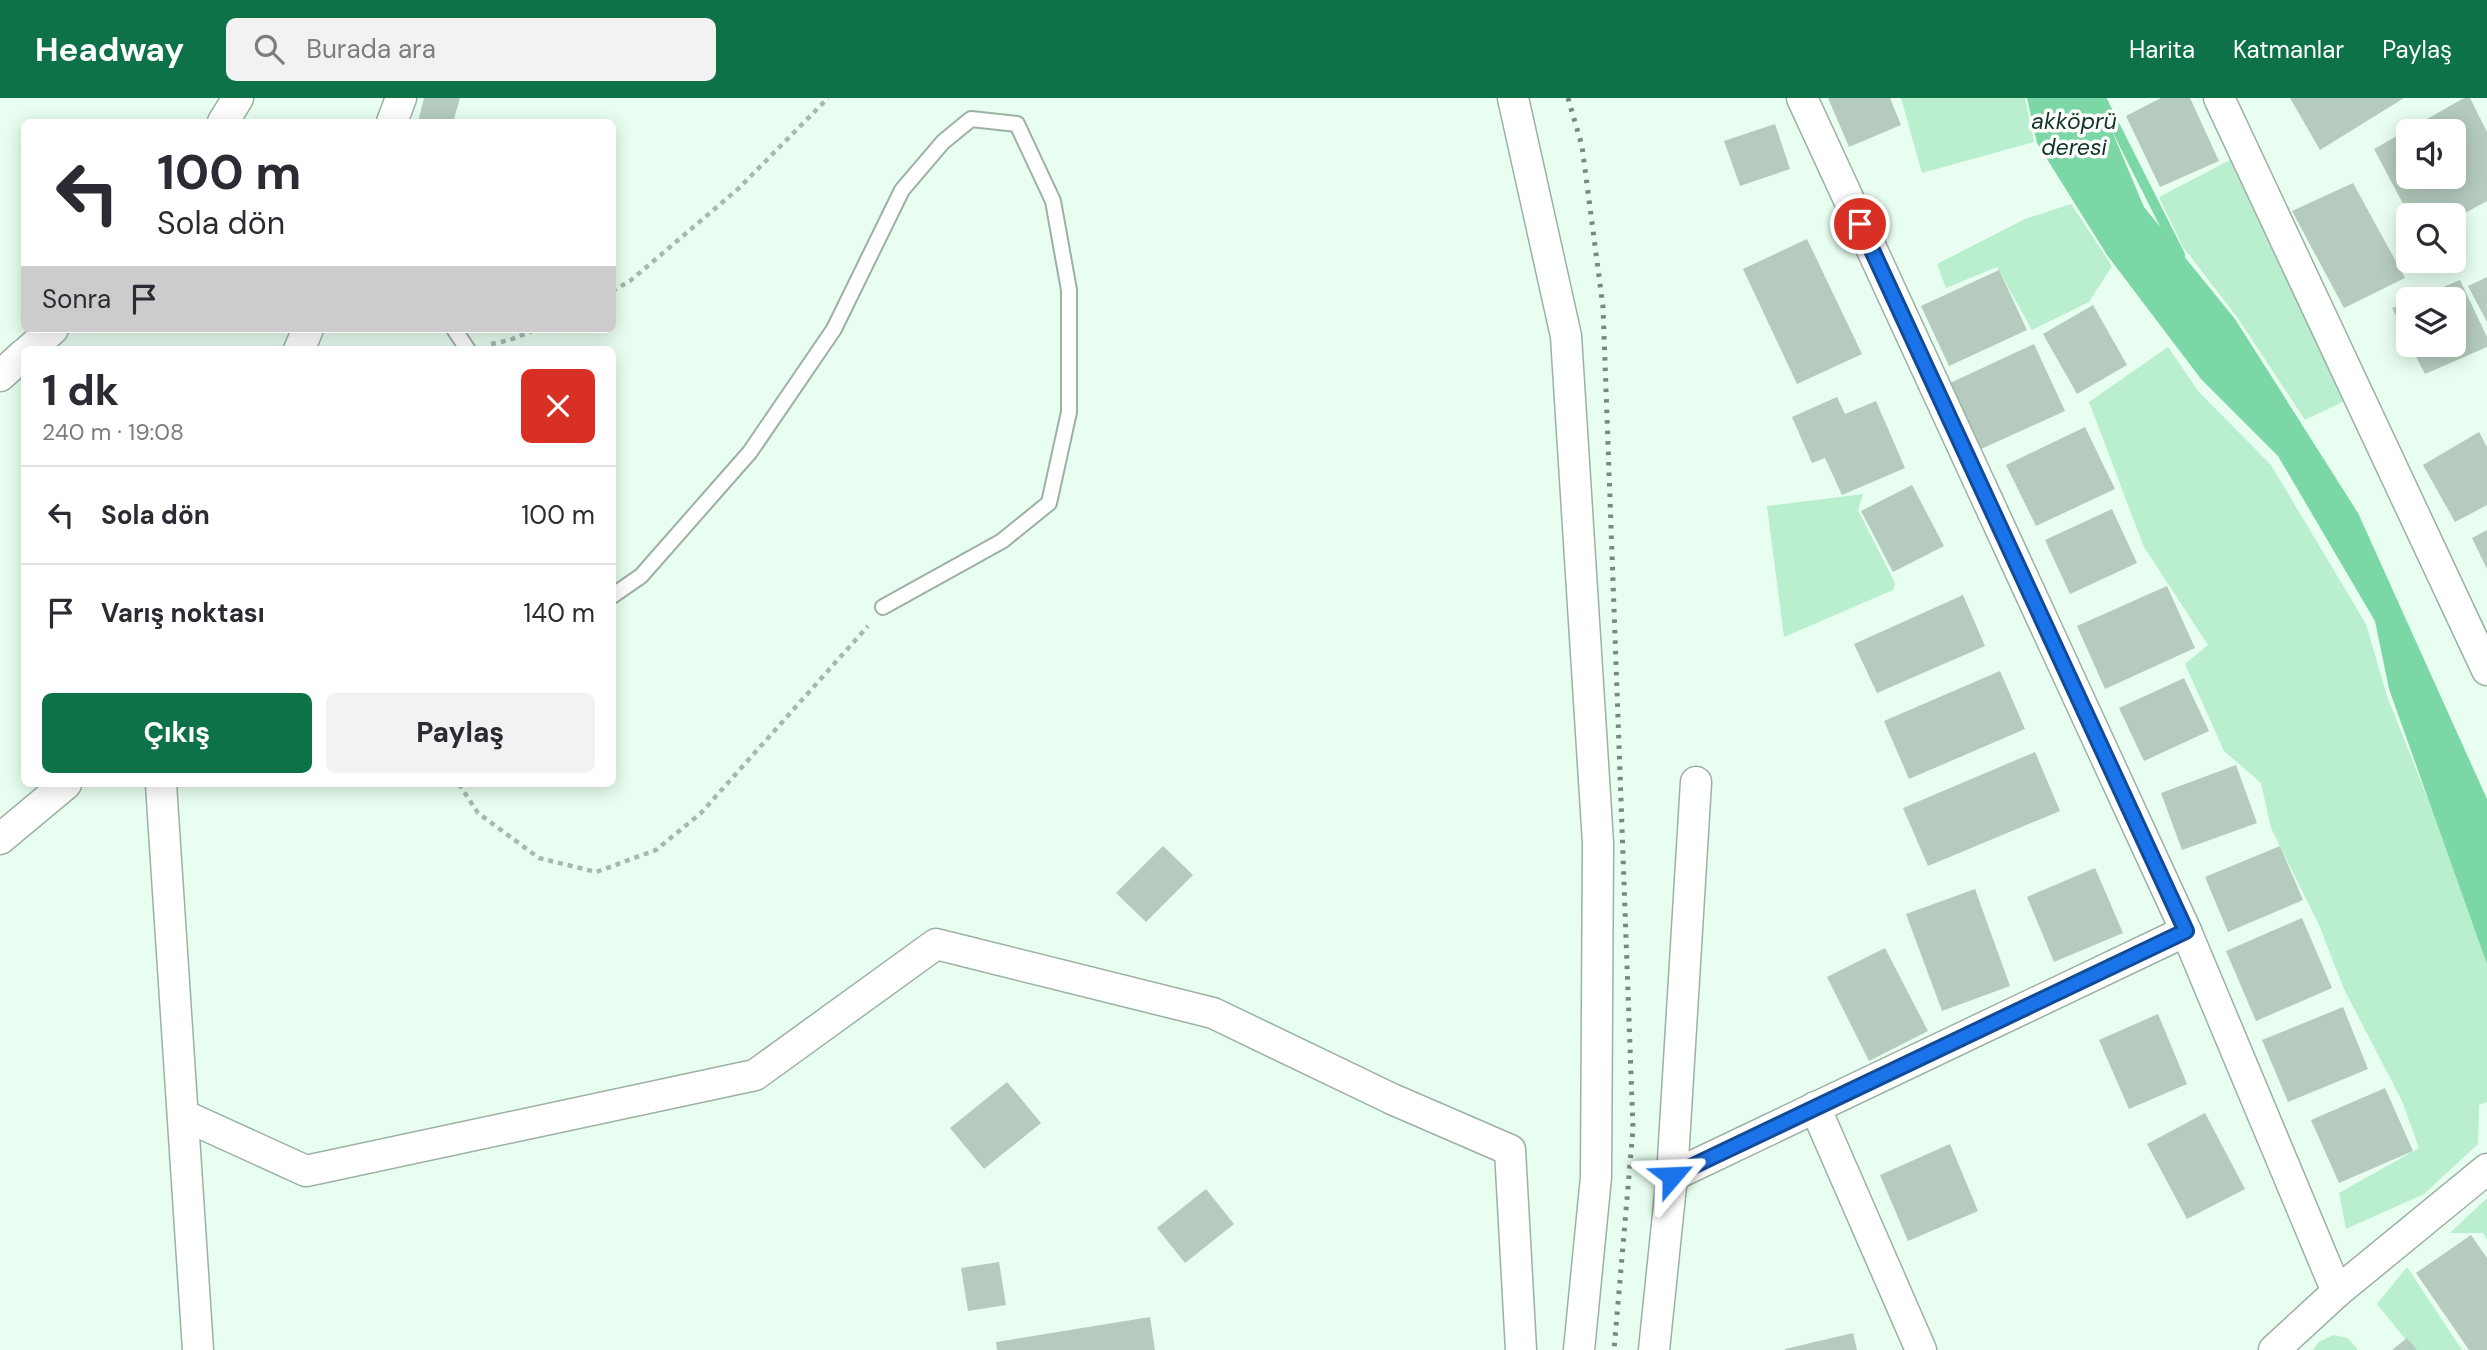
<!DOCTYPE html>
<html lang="tr">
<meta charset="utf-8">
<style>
body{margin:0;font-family:"DM Sans",sans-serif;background:#f2f2f3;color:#2b2b33;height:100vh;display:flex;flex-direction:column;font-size:26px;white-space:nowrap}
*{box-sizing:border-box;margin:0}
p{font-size:23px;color:#7c7c81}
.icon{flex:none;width:38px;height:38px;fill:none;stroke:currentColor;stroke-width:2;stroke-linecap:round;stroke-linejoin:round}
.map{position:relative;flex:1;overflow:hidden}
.details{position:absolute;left:21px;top:248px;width:595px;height:441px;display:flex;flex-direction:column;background:#fff;border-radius:10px;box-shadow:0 4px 18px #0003}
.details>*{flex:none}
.top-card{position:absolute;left:21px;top:21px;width:595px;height:214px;border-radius:10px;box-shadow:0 4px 18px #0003;background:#fff;color:#2b2b33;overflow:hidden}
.tools{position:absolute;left:2396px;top:21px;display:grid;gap:14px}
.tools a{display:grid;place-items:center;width:70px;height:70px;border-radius:10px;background:#fff;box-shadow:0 4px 18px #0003;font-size:35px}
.pin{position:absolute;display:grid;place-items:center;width:60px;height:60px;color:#fff;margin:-30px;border:4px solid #fff;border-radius:50%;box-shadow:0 2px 7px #0007}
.me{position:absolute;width:77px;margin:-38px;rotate:64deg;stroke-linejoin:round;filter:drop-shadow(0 0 5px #0008)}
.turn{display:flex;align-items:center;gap:24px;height:147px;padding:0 21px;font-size:32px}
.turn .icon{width:91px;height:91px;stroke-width:2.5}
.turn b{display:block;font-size:49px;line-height:60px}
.then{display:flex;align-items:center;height:66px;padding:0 21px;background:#0003;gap:14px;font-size:26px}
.round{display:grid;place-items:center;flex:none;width:74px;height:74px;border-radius:10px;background:#f2f2f3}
.overview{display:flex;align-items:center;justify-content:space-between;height:119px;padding:0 21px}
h1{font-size:42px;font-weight:700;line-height:52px}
.cta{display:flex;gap:14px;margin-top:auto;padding:14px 21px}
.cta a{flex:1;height:80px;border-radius:10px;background:#0e7249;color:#fff;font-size:28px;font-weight:700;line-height:80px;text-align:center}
.cta a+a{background:#f2f2f3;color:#2b2b33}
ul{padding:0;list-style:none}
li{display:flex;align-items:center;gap:21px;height:98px;padding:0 21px;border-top:2px solid #e1e1e2}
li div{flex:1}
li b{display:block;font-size:26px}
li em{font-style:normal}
header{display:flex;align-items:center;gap:42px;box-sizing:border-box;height:98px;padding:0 35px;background:#0e7249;color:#fff}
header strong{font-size:33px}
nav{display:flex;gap:38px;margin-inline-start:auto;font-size:24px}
.search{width:490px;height:63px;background:#f2f2f3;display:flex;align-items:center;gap:18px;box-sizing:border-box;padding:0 24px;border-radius:10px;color:#7c7c81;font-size:26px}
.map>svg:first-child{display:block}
.green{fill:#b9efcf}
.water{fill:#7cd7a6}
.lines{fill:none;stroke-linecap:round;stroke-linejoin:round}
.stream{stroke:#7cd7a6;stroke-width:10}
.building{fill:#b5cbbe;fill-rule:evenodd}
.lane-casing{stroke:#9cb1a4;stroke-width:18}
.street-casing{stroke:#9cb1a4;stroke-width:33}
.path{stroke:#a7b9ae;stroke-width:4.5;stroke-dasharray:5 5;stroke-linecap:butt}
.lane{stroke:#fff;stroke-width:14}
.street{stroke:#fff;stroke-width:30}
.rail{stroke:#7a8980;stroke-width:5;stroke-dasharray:3.5 7;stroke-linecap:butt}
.route-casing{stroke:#114b97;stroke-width:18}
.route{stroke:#1a73e8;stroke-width:12}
.labels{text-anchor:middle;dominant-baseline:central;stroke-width:7;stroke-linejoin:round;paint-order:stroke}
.water-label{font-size:23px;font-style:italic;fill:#0f3723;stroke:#fff}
</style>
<header>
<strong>Headway</strong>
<div class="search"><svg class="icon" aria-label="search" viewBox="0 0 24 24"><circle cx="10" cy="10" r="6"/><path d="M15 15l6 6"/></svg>Burada ara</div>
<nav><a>Harita</a><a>Katmanlar</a><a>Paylaş</a></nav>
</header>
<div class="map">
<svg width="2487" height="1252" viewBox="0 0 2487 1252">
<rect width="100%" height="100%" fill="#e7fef0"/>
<g class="green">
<path d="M 1901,0 L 2025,0 L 2034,44 L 1922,75 Z"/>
<path d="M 2232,61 L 2345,303 L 2305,322 L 2237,219 L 2183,149 L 2159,99 Z"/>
<path d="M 2071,106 L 2112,168 L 2089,204 L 2032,232 L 1997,169 L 1946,190 L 1937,166 L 2025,121 Z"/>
<path d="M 2168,249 L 2199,294 L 2271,367 L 2366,526 L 2387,598 L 2487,850 L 2487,1004 L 2479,1007 L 2478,1046 L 2424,1096 L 2346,1131 L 2339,1095 L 2419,1050 L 2402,1003 L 2344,891 L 2319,827 L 2271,730 L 2261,685 L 2224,653 L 2185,566 L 2208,547 L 2144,449 L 2089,304 Z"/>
<path d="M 1863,396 L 1858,412 L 1895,485 L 1893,492 L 1784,539 L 1767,408 Z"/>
<path d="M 2487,1100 L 2487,1142 L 2483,1135 L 2450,1135 Z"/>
<path d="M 2407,1169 L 2462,1252 L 2414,1252 L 2377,1206 Z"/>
<path d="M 2333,1237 L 2348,1240 L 2358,1252 L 2313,1252 L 2319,1244 Z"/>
</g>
<path class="water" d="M 2027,0 L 2098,0 L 2144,109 L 2235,221 L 2358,415 L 2487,701 L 2487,866 L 2389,591 L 2375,523 L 2278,358 L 2201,281 L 2107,157 L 2037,45 Z"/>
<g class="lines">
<path class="stream" d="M 2101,0 L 2180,157"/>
</g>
<g class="building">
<path d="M 424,0 L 460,0 L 453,24 L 418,24 Z"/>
<path d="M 1828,0 L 1890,0 L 1901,27 L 1849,49 Z"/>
<path d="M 2161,0 L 2190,0 L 2219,63 L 2160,89 L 2126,18 Z"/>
<path d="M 2290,0 L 2404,0 L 2320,52 Z"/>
<path d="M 2464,0 L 2470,0 L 2487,34 L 2487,103 L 2454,121 L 2454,117 L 2409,117 L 2374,51 ZM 2408,33 L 2454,33 L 2454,79 L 2408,79 Z"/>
<path d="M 1775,26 L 1790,71 L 1740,88 L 1724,43 Z"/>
<path d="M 2353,85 L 2405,180 L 2344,210 L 2292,113 Z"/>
<path d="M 1807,141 L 1862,256 L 1797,286 L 1743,171 Z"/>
<path d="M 1999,172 L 2027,232 L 1949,268 L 1921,208 Z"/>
<path d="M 2487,179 L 2487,224 L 2468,188 Z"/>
<path d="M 2460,182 L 2487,239 L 2487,249 L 2425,276 L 2410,247 L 2454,247 L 2454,201 L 2414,201 Z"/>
<path d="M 2408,204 L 2408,242 L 2392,210 Z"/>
<path d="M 2093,207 L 2127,267 L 2077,296 L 2043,236 Z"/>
<path d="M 2034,246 L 2065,313 L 1981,351 L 1950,285 Z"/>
<path d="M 1837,299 L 1845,316 L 1876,303 L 1905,370 L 1842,397 L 1825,360 L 1812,365 L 1792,319 Z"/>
<path d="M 2085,329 L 2115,391 L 2036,428 L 2006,367 Z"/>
<path d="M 2479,334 L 2487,349 L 2487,407 L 2455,424 L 2423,367 Z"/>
<path d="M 1912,387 L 1944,448 L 1893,474 L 1861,413 Z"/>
<path d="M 2112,411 L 2137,465 L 2070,496 L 2045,442 Z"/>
<path d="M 2487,432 L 2487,471 L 2472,440 Z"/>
<path d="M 2167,488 L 2195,550 L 2105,591 L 2077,528 Z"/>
<path d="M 1963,497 L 1985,548 L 1877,595 L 1854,546 Z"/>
<path d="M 2000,573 L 2025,631 L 1909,681 L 1884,623 Z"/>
<path d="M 2184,580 L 2209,633 L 2144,663 L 2119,610 Z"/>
<path d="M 2035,654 L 2060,713 L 1928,768 L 1903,710 Z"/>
<path d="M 2236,667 L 2257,725 L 2182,752 L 2161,695 Z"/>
<path d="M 1163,748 L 1193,777 L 1146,824 L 1116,795 Z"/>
<path d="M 2280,748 L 2303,802 L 2228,834 L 2205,779 Z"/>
<path d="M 2095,770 L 2123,835 L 2054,864 L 2027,799 Z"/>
<path d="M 1975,791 L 2010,888 L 1942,913 L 1906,816 Z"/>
<path d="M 2302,820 L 2332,890 L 2256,923 L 2226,853 Z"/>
<path d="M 1885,850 L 1928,933 L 1869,963 L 1827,879 Z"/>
<path d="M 2343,909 L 2368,971 L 2288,1004 L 2262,942 Z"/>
<path d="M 2158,916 L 2187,986 L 2129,1011 L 2099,942 Z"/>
<path d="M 1007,984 L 1041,1025 L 984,1071 L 950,1030 Z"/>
<path d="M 2385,990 L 2413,1053 L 2339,1085 L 2311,1022 Z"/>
<path d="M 2205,1015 L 2245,1091 L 2187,1121 L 2147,1046 Z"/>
<path d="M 1950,1046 L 1978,1113 L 1908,1143 L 1880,1077 Z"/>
<path d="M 1206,1091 L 1234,1126 L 1185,1165 L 1157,1130 Z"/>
<path d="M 2471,1137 L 2487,1160 L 2487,1252 L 2469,1252 L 2416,1175 Z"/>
<path d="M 999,1164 L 1006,1207 L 968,1213 L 961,1170 Z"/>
<path d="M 1150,1219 L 1155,1252 L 997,1252 L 996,1244 Z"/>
<path d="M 1853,1235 L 1857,1252 L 1785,1252 L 1785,1251 Z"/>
<path d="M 2407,1240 L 2417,1252 L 2392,1252 Z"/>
</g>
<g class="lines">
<g class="lane-casing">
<g id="lane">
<path d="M 454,231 L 468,252"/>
<path d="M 612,498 L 641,478 L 750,354 L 834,231 L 902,92 L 943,44 L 971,21 L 1017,26 L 1053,103 L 1069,192 L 1069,314 L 1049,405 L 1002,443 L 883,509"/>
</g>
</g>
<g class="street-casing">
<g id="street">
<path d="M 1513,0 L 1566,238 L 1598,745 L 1596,1079 L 1579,1252"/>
<path d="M 1802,0 L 2186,833 L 2337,1194"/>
<path d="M 2219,0 L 2487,572"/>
<path d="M 223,24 L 238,0"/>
<path d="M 392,24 L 401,0"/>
<path d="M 29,252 L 53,231"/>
<path d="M 299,252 L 308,231"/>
<path d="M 0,278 L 24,256"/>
<path d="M 161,686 L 198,1252"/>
<path d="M 0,741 L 66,686"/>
<path d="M 1815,1009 L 1921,1252"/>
<path d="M 183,1017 L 306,1073 L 755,977 L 936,846 L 1213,915 L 1392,1001 L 1510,1052 L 1521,1252"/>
<path d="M 1672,1078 L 2186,833"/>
<path d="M 1654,1252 L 1672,1078 L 1696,684"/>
<path d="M 2274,1252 L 2337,1194 L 2487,1071"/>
</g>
</g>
<g class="path">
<path d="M 612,193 L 630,183 L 738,91 L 828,0"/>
<path d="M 491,246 L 510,242 L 537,231"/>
<path d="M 459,686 L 478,715 L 539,760 L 596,774 L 656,752 L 701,715 L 868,528"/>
</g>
<use href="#lane" class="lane"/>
<use href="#street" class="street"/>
<path class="rail" d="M 1568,0 L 1582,48 L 1603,209 L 1633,1031 L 1614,1252"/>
</g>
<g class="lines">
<g class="route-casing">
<path id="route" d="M 1672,1078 L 2186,833 L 1860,126"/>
</g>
<use href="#route" class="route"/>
</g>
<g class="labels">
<g class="water-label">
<text x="2074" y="23">akköprü<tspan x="2074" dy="26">deresi</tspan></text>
</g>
</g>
</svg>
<div class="tools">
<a><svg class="icon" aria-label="sound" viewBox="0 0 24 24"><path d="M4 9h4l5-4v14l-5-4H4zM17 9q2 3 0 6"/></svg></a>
<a><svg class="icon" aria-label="search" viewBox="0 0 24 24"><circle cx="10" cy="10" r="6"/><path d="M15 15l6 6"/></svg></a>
<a><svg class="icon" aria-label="layers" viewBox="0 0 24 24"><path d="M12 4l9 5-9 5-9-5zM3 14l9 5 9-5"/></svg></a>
</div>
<div class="pin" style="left:1860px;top:126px;background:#d93025"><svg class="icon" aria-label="arrive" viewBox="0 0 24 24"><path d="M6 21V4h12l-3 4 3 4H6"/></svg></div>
<svg class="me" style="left:1672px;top:1078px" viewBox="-20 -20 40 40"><path d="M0-17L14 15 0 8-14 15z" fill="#1a73e8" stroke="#fff" stroke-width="4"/></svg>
<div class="top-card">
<div class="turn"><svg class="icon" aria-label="left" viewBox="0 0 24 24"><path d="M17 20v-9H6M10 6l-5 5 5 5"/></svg><div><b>100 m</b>Sola dön</div></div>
<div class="then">Sonra<svg class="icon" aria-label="arrive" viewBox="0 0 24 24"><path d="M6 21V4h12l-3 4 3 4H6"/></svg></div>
</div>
<section class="details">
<div class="overview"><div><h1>1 dk</h1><p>240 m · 19:08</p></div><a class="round" style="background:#d93025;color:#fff"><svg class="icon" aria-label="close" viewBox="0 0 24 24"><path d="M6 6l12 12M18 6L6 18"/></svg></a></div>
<ul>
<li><svg class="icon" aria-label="left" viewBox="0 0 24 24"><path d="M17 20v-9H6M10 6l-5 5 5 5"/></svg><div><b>Sola dön</b></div><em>100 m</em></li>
<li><svg class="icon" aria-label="arrive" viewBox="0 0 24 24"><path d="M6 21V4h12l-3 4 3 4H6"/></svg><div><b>Varış noktası</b></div><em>140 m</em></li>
</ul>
<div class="cta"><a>Çıkış</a><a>Paylaş</a></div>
</section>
</div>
